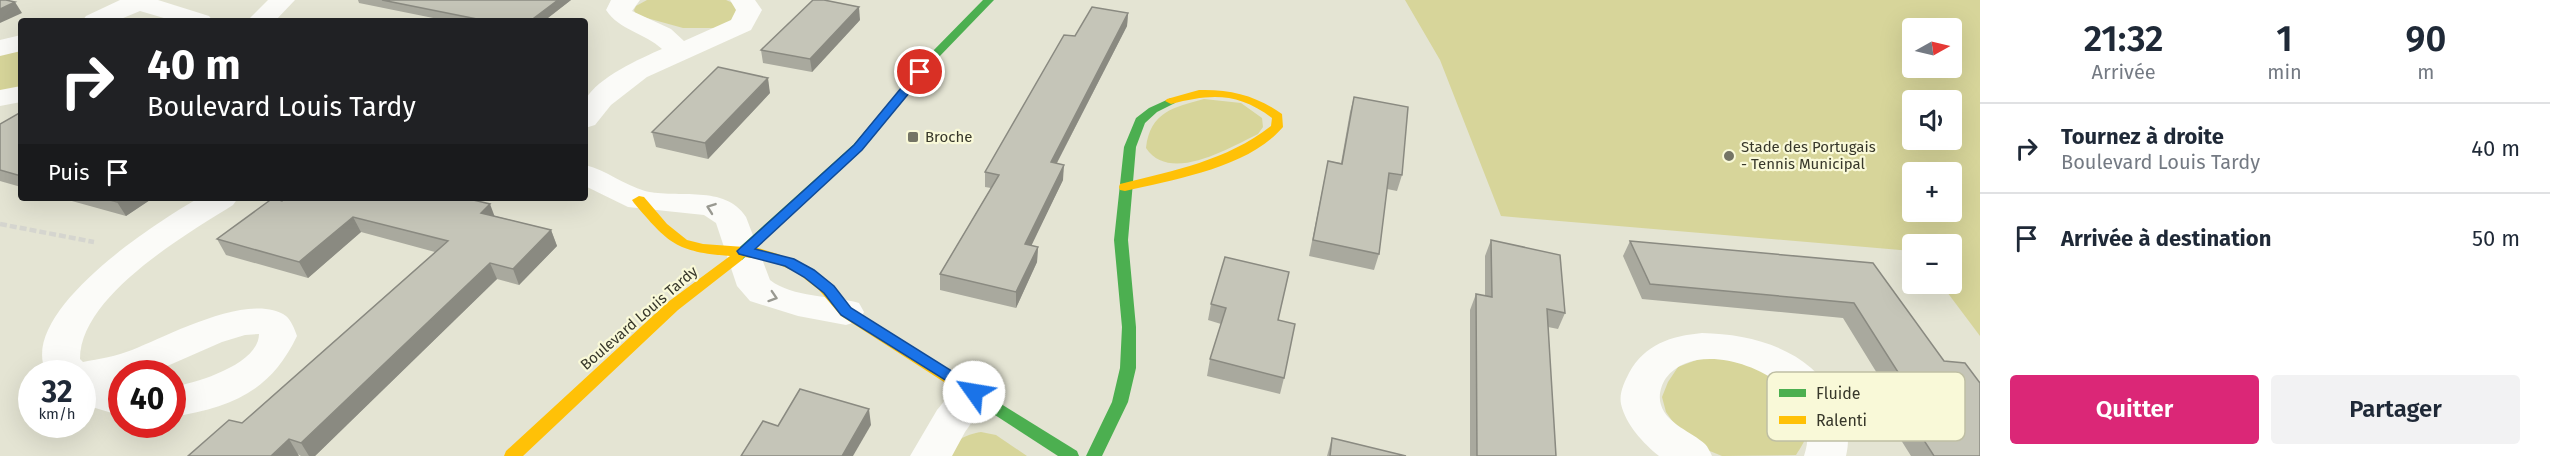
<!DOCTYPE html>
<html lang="fr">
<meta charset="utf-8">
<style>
body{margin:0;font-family:"Fira Sans",sans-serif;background:#f2f2f3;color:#1f2937;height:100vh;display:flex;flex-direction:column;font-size:22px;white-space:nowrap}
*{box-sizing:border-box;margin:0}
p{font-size:20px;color:#747a83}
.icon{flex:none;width:33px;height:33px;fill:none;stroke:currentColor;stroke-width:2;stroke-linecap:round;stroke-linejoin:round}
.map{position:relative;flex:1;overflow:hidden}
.drawer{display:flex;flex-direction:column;background:#fff;width:570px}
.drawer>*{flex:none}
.banner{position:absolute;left:18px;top:18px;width:570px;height:183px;border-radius:6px;box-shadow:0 6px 24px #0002;background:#202124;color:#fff;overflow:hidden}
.needle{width:39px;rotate:82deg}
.buttons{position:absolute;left:1902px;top:18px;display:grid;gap:12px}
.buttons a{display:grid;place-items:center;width:60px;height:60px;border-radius:6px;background:#fff;box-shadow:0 6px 24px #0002;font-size:30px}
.speed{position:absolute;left:18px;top:360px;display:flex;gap:12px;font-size:30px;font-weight:700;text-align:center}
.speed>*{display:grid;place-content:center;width:78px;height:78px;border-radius:50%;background:#fff;box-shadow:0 6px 24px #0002;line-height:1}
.speed small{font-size:15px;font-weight:400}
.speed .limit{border:9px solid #d22;background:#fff;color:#111}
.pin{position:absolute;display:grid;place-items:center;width:51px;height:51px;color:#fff;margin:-26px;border:3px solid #fff;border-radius:50%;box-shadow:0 2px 6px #0007}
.me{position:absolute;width:66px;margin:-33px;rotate:302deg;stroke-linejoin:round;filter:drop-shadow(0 0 4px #0008)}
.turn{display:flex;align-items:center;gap:21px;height:126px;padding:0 30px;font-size:27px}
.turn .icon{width:78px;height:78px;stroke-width:2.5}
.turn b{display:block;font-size:42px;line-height:51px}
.then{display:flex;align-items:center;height:57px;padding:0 30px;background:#0003;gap:12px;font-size:22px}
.eta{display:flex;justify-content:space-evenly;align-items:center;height:102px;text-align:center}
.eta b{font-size:36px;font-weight:600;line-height:42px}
.primary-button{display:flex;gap:12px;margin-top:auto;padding:12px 30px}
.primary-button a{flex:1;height:69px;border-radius:6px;background:#db2777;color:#fff;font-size:24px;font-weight:600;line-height:69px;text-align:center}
.primary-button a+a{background:#f2f2f3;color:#1f2937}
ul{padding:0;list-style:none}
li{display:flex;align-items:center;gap:18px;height:90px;padding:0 30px;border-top:2px solid #e0e1e3}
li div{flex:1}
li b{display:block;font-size:22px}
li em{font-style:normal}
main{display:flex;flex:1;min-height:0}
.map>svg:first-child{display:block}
.green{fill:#d7d59a;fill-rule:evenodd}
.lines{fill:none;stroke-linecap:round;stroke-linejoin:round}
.path{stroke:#d5d5cf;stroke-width:4.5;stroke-dasharray:7 3;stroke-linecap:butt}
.street{fill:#fbfbf8;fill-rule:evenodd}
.fast{fill:#4caf50;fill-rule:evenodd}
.slow{fill:#ffc107;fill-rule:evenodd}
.wall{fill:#a9a99e}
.shaded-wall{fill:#8a8a81}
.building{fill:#c5c5b8;stroke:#8a8a81;stroke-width:1.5}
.oneway{stroke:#999991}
.route{fill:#1a73e8;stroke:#114b97;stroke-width:1.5}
.poi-dot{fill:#747465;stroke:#f9f9d8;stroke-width:2}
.labels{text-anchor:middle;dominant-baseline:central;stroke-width:4.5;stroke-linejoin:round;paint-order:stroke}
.poi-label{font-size:15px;fill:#37372a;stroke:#f9f9d8;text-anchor:start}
.street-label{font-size:15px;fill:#37372a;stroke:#f9f9d8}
.key{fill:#f9f9d8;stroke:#bfbfa4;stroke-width:1.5}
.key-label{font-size:16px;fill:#37372a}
</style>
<main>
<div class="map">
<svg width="1980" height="456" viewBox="0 0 1980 456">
<rect width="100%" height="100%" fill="#e4e4d3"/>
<g class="green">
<path d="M 647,0 L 726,0 L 735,4 L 739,11 L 725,28 L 683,28 L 636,15 L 634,10 L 636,6 Z"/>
<path d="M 1405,0 L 1980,0 L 1980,336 L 1941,284 L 1952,284 L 1952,244 L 1912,244 L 1912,251 L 1501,216 L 1440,60 ZM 1912,28 L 1952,28 L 1952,68 L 1912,68 ZM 1912,100 L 1952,100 L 1952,140 L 1912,140 ZM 1912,172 L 1952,172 L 1952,212 L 1912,212 Z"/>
<path d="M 21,49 L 21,88 L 0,92 L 0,53 Z"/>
<path d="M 1204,99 L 1241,103 L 1262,118 L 1263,127 L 1258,134 C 1229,148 1170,184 1146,148 C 1150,112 1174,107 1204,99 Z"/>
<path d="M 1718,358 C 1751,364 1793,378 1804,413 C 1806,418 1809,425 1808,430 C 1806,440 1801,447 1796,455 L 1722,456 L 1700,447 L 1680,432 L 1666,412 L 1662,397 L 1668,382 L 1678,367 L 1699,359 Z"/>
<path d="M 981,432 L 996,435 L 1027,456 L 946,456 C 955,440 964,435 981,432 Z"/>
</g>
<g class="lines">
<path class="path" d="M 0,224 L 94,242"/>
<g class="street">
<path d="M 120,0 L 158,0 L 209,16 L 213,21 L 174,21 L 140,11 L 116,21 L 82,21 L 86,16 Z"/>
<path d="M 268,0 L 295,0 L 275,21 L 247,21 Z"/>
<path d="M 611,0 L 640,0 L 632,11 L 671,29 L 684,41 L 731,20 L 736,10 L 730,0 L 755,0 L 762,10 L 751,30 L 647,77 L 611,105 L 595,125 L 585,128 C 585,120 583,106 586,99 C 597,78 641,58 662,49 C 645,33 619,30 606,10 Z"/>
<path d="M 21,35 L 21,51 L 0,56 L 0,40 Z"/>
<path d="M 21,86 L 21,102 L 0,106 L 0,90 Z"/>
<path d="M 585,165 C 606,170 624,185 645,191 C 678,199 725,184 746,217 L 770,280 C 793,298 831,295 859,303 L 864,312 L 859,321 L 846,325 L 798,316 L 750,301 L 737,286 L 716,223 L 704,215 L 628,207 L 585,186 Z"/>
<path d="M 199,198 L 238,198 L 233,205 C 185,235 80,296 80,359 L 83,362 C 99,359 117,356 132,350 C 168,336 250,291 286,316 C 291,320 295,330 297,336 C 270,392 232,407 172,417 L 172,387 C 197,383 259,364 259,334 L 245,335 L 222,342 L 149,374 L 122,374 L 122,382 L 113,384 L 122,386 L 122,416 L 82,404 L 82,374 L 47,374 C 14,314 156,222 199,198 Z"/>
<path d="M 1702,333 C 1754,334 1810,350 1836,399 C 1846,418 1851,435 1846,456 L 1804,456 C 1809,441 1809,426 1803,411 C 1784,369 1697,337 1666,378 C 1661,385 1658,396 1661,405 C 1667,424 1692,432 1705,444 C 1708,447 1710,452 1712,456 L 1659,456 C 1643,443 1626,425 1621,404 C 1619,393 1624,383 1629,373 C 1645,344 1671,336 1702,333 Z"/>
<path d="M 974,377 L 988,382 L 993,392 L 965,432 L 952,456 L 910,456 L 937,410 L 960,382 Z"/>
</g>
<g class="fast">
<path d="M 983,0 L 994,0 L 938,58 L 862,150 L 742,260 L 732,260 L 730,257 L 732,254 L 854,144 L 930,54 Z"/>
<path d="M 1171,98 L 1175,99 L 1177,101 L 1175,103 L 1157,112 L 1145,123 L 1136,147 L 1128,240 L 1136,327 L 1136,368 L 1128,402 L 1102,456 L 1086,456 L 1112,402 L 1120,368 L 1122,327 L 1114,240 L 1124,147 L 1136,118 L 1149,108 Z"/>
<path d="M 964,381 L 1077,451 L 1079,456 L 1058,456 L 958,391 L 956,387 L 958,383 Z"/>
</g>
<g class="slow">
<path d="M 1199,90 C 1231,89 1257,96 1282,114 L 1283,127 C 1248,168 1175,179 1125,191 L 1120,190 L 1119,187 L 1120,184 C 1175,170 1226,161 1271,126 L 1272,118 C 1237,92 1211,94 1171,104 L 1165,101 L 1167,99 Z"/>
<path d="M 639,196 L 644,197 L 667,224 L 687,240 L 703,244 L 758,248 L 778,254 L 806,266 L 829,284 L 851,308 L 970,383 L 972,387 L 970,391 L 964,393 L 958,391 L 841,316 L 819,290 L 796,272 L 768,260 L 744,257 L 742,260 L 678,310 L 523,456 L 504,456 L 506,451 L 668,302 L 730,256 C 676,252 668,243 634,203 L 632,200 Z"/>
</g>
</g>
<g class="wall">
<path d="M 358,0 L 571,0 L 544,21 L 448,21 L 359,3 Z"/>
<path d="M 1128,13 L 1127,26 L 1057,163 L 1063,180 L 1031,245 L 1038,247 L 1037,262 L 1016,308 L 940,290 L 940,274 L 991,188 L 985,187 L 985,172 L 1075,36 Z"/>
<path d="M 860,20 L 812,72 L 763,63 L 761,50 Z"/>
<path d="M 770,93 L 708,159 L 656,147 L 652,132 Z"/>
<path d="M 1354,97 L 1402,175 L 1397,191 L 1387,189 L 1379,254 L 1374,270 L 1309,256 L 1328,161 L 1341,163 L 1350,112 Z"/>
<path d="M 21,112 L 21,187 L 0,181 L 0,124 Z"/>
<path d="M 61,198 L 153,198 L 126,216 Z"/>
<path d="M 282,201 L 495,216 L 551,230 L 557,246 L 519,285 L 497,279 L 315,456 L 301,456 L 242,423 L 435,252 L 361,232 L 308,278 L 226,255 L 217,239 Z"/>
<path d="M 1491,240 L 1565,313 L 1558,329 L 1548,327 L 1556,456 L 1470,456 L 1470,310 L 1476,294 L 1485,296 L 1485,256 Z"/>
<path d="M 1630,241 L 1873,263 L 1980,456 L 1911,456 L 1894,429 L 1904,417 L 1843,318 L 1642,299 L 1623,256 Z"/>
<path d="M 1211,304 L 1278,320 L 1284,378 L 1280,394 L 1207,376 L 1210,359 L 1221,324 L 1208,320 Z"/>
<path d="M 1332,438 L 1406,456 L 1327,456 Z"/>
</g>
<g class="shaded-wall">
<path d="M 558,0 L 571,0 L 544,21 L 530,21 Z"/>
<path d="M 15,2 L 22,13 L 0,23 L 0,9 Z"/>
<path d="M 859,7 L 860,20 L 812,72 L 810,59 Z"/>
<path d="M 1128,13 L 1127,26 L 1050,176 L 1051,162 Z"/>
<path d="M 768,78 L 770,93 L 708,159 L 705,143 Z"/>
<path d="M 1064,165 L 1063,180 L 1025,259 L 1025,244 Z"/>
<path d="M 123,198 L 153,198 L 126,216 L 117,202 Z"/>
<path d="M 490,204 L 496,220 L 481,213 Z"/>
<path d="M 353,217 L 361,232 L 308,278 L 299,262 Z"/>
<path d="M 551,230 L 557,246 L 519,285 L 513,269 Z"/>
<path d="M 1038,247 L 1037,262 L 1016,308 L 1016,292 Z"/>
<path d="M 490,263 L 497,279 L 315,456 L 309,456 L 301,443 Z"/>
<path d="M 869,409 L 871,425 L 853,456 L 842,456 Z"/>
<path d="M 289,439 L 299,456 L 271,456 Z"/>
</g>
<g class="building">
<path d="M 0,0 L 6,0 L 15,2 L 0,9 Z"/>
<path d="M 382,0 L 558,0 L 530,21 L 487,21 Z"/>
<path d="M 813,0 L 824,0 L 859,7 L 810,59 L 761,50 Z"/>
<path d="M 1092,7 L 1128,13 L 1051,162 L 1064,165 L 1025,244 L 1038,247 L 1016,292 L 940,274 L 999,175 L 985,172 L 1064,35 L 1075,36 Z"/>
<path d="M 718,67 L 768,78 L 705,143 L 652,132 Z"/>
<path d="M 1354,97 L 1408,107 L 1402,175 L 1389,173 L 1379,254 L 1313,240 L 1328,161 L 1342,164 Z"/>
<path d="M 21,112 L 21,176 L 0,170 L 0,124 Z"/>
<path d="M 102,198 L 123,198 L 117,202 Z"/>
<path d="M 273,198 L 282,201 L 286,198 L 465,198 L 490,204 L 481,213 L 551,230 L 513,269 L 490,263 L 301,443 L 289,439 L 271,456 L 188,456 L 229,420 L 242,423 L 448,241 L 353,217 L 299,262 L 217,239 Z"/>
<path d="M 1491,240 L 1560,255 L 1565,313 L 1547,309 L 1556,456 L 1477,456 L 1476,294 L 1492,297 Z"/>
<path d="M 1630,241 L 1873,263 L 1944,361 L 1965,363 L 1980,383 L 1980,456 L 1934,456 L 1907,414 L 1926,416 L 1854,303 L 1650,284 Z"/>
<path d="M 1225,257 L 1289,272 L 1278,320 L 1295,324 L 1284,378 L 1210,359 L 1226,308 L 1211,304 Z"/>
<path d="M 800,389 L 869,409 L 842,456 L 741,456 L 763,421 L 778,426 Z"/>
<path d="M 1332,438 L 1406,456 L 1330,456 Z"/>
</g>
<defs><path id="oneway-chevron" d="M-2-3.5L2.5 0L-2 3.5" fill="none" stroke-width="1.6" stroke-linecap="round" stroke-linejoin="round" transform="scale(1.5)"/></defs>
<g class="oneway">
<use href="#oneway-chevron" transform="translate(711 208) rotate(-160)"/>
<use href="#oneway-chevron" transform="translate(773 297) rotate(18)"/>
</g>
<path class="route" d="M 920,69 L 926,72 L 924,75 L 862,150 L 755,249 L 794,259 L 814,270 L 834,286 L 851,308 L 979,388 L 982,392 L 979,396 L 974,398 L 841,315 L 824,293 L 804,277 L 785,266 L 739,254 L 737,251 L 854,145 L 916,70 Z"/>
<g class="poi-dot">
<rect x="907" y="131" width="12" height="12" rx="3"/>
<circle cx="1729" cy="156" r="6"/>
</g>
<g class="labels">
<g class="poi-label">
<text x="925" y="137">Broche</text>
<text x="1741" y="147">Stade des Portugais<tspan x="1741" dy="17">- Tennis Municipal</tspan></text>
</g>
<g class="street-label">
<text transform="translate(639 318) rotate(-41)">Boulevard Louis Tardy</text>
</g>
</g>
<rect x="1767" y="372" width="198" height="69" rx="9" class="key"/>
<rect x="1779" y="389" width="27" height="8" fill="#4caf50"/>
<rect x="1779" y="416" width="27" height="8" fill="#ffc107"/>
<g class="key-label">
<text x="1816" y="399">Fluide</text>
<text x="1816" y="426">Ralenti</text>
</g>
</svg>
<div class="buttons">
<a><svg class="needle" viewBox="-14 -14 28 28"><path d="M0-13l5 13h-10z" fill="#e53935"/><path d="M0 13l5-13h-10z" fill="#747a83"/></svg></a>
<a><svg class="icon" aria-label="sound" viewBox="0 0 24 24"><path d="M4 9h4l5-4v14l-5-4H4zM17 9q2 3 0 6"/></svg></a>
<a>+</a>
<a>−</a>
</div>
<div class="speed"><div>32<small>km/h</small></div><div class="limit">40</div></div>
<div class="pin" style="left:920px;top:72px;background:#d93025"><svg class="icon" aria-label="arrive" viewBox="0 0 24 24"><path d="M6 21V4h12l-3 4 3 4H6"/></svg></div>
<svg class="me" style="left:974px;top:392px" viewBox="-20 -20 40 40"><circle r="19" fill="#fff"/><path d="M0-13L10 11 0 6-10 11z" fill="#1a73e8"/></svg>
<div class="banner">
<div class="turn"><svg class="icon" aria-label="right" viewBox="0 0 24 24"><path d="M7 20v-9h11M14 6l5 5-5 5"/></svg><div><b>40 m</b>Boulevard Louis Tardy</div></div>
<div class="then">Puis<svg class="icon" aria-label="arrive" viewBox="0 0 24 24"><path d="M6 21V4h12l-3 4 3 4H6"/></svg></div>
</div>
</div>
<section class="drawer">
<div class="eta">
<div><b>21:32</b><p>Arrivée</p></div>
<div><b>1</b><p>min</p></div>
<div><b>90</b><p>m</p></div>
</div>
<ul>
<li><svg class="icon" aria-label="right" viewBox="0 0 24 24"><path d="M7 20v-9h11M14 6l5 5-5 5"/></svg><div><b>Tournez à droite</b><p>Boulevard Louis Tardy</p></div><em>40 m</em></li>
<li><svg class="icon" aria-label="arrive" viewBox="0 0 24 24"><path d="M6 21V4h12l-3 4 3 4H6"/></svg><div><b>Arrivée à destination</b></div><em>50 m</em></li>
</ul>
<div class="primary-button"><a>Quitter</a><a>Partager</a></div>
</section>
</main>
